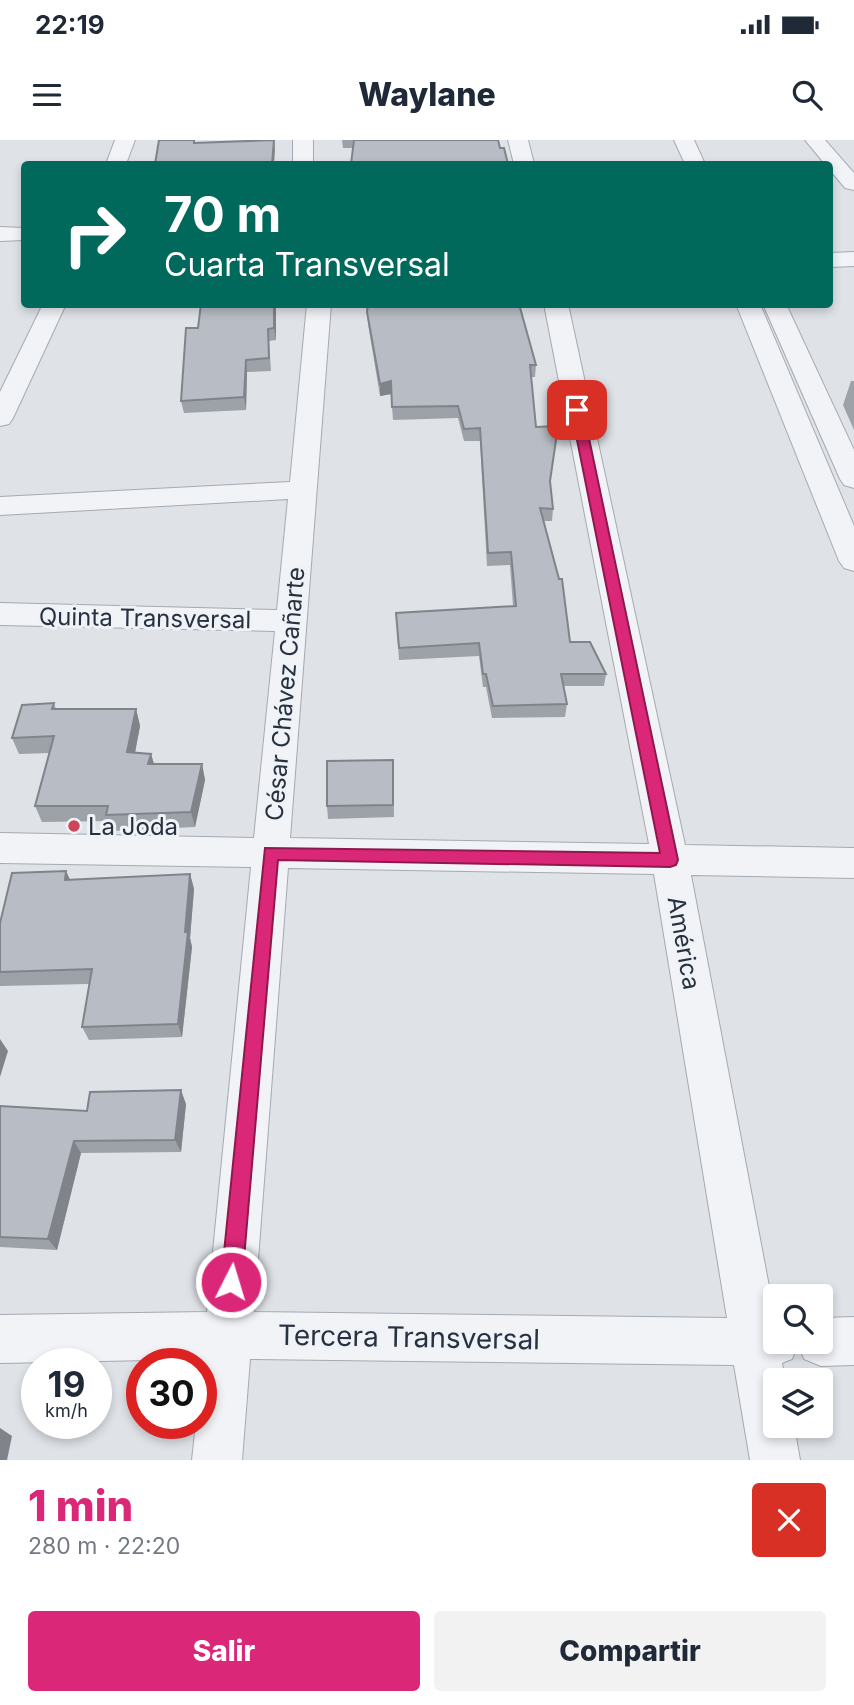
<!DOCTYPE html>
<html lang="es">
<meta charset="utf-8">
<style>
body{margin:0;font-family:Inter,sans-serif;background:#f2f2f3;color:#1f2937;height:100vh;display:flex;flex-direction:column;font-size:26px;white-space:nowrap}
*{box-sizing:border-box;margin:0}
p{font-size:23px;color:#747a83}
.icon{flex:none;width:38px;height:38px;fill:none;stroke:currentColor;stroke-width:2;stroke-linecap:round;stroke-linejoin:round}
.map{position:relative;height:1320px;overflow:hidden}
.drawer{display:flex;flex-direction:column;background:#fff;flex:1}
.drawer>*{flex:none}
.guide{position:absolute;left:21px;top:21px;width:812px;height:147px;border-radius:7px;box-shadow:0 4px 10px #0003;background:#00695c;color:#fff;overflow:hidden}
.controls{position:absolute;left:763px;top:1144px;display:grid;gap:14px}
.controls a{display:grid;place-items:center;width:70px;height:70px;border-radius:7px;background:#fff;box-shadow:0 4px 10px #0003;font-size:35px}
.speed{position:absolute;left:21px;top:1208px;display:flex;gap:14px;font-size:35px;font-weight:700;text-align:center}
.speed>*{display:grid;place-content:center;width:91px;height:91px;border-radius:50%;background:#fff;box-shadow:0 4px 10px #0003;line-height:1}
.speed small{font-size:18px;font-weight:400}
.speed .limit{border:10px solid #d22;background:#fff;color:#111}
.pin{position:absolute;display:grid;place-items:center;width:60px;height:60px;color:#fff;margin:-30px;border-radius:14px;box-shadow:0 4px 10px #0006}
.me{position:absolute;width:77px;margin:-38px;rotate:5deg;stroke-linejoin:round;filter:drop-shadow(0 0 5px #0008)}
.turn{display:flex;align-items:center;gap:24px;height:147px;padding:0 28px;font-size:32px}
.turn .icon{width:91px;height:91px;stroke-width:2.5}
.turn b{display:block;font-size:49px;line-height:60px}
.round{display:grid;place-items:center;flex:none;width:74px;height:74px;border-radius:7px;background:#f2f2f3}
.overview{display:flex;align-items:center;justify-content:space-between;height:119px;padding:0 28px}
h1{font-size:42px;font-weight:800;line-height:52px;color:#db2777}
.action{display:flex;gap:14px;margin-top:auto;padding:14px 28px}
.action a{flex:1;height:80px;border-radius:7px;background:#db2777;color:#fff;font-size:28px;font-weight:800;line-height:80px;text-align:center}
.action a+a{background:#f2f2f3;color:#1f2937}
.status{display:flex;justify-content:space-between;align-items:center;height:49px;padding:0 35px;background:#fff;direction:ltr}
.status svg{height:19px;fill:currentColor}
header{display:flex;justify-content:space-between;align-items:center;height:91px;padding:0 28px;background:#fff;font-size:32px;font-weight:800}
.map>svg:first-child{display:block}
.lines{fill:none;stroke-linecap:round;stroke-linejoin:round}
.minor-casing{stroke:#a4aab2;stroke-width:2}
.minor{fill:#f2f3f7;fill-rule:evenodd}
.wall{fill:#9da2a9}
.shaded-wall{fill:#80848a}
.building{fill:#b7bcc5;stroke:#80848a;stroke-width:2}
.route{fill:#db2777;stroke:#8e194d;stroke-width:2}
.poi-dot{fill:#cb465a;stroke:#eff2f6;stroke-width:2.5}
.labels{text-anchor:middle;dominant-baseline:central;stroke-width:6;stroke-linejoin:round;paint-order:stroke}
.street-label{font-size:24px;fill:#28313f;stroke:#eff2f6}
.poi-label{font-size:24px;fill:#28313f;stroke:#eff2f6;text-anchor:start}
.near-street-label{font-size:28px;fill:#28313f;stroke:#eff2f6}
</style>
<div class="status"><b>22:19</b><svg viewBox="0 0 49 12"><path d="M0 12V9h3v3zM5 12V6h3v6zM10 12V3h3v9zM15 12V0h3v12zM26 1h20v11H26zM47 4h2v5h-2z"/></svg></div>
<header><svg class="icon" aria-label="menu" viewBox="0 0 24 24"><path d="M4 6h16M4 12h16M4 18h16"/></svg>Waylane<svg class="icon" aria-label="search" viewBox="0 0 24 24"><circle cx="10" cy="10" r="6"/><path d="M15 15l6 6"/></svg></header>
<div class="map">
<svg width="854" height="1320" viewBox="0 0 854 1320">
<rect width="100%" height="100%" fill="#dfe3e8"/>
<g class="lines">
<g class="minor-casing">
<g id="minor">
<path d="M 115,0 L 135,0 L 126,24 L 106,24 Z"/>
<rect x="293" y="0" width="20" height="24"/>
<path d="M 508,0 L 528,0 L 534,24 L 514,24 Z"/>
<path d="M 674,0 L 694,0 L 705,24 L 685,24 Z"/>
<path d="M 805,0 L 825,0 L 854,33 L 854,50 L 845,48 L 830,30 L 830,24 L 825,24 Z"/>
<path d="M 0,87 L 24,88 L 24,100 L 0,101 Z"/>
<path d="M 854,112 L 854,126 L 830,127 L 830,113 Z"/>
<path d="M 43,164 L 66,164 L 13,278 L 9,284 L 0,286 L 0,252 Z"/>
<path d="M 307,164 L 331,164 L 290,698 L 649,704 L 544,164 L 568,164 L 685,705 L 854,708 L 854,738 L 691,735 L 775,1178 L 775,1202 L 821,1202 L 821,1178 L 854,1177 L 854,1225 L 821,1226 L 804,1219 L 798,1204 L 792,1219 L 782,1223 L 785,1241 L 775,1241 L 775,1286 L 794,1286 L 800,1320 L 750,1320 L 734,1225 L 250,1219 L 242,1320 L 192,1320 L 196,1283 L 201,1283 L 202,1219 L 0,1223 L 0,1175 L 207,1172 L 251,727 L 0,723 L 0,693 L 254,698 L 275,491 L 0,485 L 0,463 L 277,470 L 288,359 L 0,375 L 0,357 L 290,342 ZM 288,728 L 654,734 L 727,1178 L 254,1172 Z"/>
<path d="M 736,164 L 760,164 L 854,386 L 854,431 L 844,428 L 839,421 Z"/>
<path d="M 763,164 L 786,164 L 854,310 L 854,348 L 844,345 L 840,339 Z"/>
</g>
</g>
<use href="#minor" class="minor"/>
</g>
<g class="wall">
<path d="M 342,0 L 498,0 L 500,8 L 343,8 Z"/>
<path d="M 201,164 L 276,164 L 276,200 L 269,201 L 271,231 L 247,232 L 246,270 L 184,273 L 181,261 L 198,188 Z"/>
<path d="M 367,172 L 536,225 L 535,237 L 531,237 L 536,287 L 557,298 L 550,343 L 553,369 L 552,381 L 544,381 L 570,502 L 606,534 L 604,546 L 564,546 L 567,564 L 565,577 L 492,578 L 486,547 L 483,547 L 479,516 L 399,520 L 396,473 L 513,466 L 510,425 L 487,426 L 480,301 L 464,301 L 458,278 L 393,280 L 391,254 L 380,256 L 368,184 Z"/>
<path d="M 851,241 L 854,241 L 854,290 L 843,265 Z"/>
<path d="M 54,563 L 56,569 L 136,569 L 140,586 L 135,613 L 151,614 L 154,624 L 202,624 L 205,640 L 195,687 L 111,691 L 108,681 L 42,682 L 35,666 L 49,613 L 19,614 L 12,598 Z"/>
<path d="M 393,620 L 394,677 L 328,679 L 327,666 Z"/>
<path d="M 190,734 L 194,749 L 190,798 L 192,807 L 182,897 L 89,900 L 82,887 L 89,844 L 0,846 L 0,783 L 70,740 Z"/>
<path d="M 186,964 L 181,1012 L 81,1013 L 57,1110 L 0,1107 L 0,966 L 87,971 Z"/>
</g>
<g class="shaded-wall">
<path d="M 274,0 L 275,10 L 274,24 L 272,24 Z"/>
<path d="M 274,164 L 276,164 L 276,200 L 274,188 Z"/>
<path d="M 246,220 L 247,232 L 246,270 L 244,257 Z"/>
<path d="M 391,241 L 391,254 L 380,256 L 380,244 Z"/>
<path d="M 136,569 L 140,586 L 132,628 L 127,612 Z"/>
<path d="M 151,614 L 156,631 L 148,624 Z"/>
<path d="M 202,624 L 205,640 L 195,687 L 191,672 Z"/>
<path d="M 66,731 L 73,746 L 65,740 Z"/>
<path d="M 190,734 L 194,749 L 190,798 L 192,807 L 182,897 L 178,884 Z"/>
<path d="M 0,899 L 8,911 L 0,937 Z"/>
<path d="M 181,950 L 186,964 L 181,1012 L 175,1000 Z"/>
<path d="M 74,1001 L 81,1013 L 57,1110 L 48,1099 Z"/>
<path d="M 0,1288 L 12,1296 L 7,1320 L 0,1320 Z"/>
</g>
<g class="building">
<path d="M 159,0 L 194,0 L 194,3 L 274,0 L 272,24 L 155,24 Z"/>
<path d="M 354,0 L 498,0 L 500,8 L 504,8 L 508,24 L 351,24 Z"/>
<path d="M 201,164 L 274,164 L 274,188 L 268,189 L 269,218 L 246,220 L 244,257 L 181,261 L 186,188 L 198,188 Z"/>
<path d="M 368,164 L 519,164 L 536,225 L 530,225 L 536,287 L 558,286 L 550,341 L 553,369 L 540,368 L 559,439 L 562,439 L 570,502 L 590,502 L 606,534 L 561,534 L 567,564 L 493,566 L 486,534 L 483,534 L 479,503 L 399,508 L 396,473 L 516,466 L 511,412 L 488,413 L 480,288 L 464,289 L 458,266 L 392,267 L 391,241 L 380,244 L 367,172 Z"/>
<path d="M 54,563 L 52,569 L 136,569 L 127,612 L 151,614 L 148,624 L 202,624 L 191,672 L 106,675 L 108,666 L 35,666 L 54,596 L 12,598 L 22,565 Z"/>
<path d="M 393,620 L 393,665 L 327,666 L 327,621 Z"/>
<path d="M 66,731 L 65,740 L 190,734 L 185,792 L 188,792 L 178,884 L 82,887 L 92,829 L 0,832 L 0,783 L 12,733 Z"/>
<path d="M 181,950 L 175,1000 L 74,1001 L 48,1099 L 0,1097 L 0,966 L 87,971 L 90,952 Z"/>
</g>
<path class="route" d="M 577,267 L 583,270 L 678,720 L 676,725 L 670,727 L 278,720 L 242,1142 L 239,1149 L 231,1152 L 224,1149 L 221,1142 L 265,708 L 660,713 L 571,270 Z"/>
<circle class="poi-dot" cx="74" cy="686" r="7"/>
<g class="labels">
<g class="street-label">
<text transform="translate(145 478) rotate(1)">Quinta Transversal</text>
<text transform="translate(285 554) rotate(-85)">César Chávez Cañarte</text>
<text transform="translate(684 803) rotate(80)">América</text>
</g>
<g class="poi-label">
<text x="88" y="686">La Joda</text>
</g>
<g class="near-street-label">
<text transform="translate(409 1197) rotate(1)">Tercera Transversal</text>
</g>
</g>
</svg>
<div class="controls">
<a><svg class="icon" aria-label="search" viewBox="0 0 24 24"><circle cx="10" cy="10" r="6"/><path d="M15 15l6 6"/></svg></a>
<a><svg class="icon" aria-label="layers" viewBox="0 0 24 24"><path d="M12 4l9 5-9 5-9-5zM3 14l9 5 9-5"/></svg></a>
</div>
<div class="speed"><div>19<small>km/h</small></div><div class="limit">30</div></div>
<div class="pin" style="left:577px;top:270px;background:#d93025"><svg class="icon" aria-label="arrive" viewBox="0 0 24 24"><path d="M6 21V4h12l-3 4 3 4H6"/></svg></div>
<svg class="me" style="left:231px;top:1142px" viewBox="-20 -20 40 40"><circle r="17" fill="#db2777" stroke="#fff" stroke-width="3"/><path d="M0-11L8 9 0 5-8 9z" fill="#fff"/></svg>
<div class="guide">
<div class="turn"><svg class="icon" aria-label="right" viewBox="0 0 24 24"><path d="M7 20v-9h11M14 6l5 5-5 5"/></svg><div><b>70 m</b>Cuarta Transversal</div></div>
</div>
</div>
<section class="drawer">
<div class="overview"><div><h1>1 min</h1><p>280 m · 22:20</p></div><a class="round" style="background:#d93025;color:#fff"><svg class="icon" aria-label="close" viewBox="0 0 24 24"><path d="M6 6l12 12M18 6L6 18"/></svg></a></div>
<div class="action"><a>Salir</a><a>Compartir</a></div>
</section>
